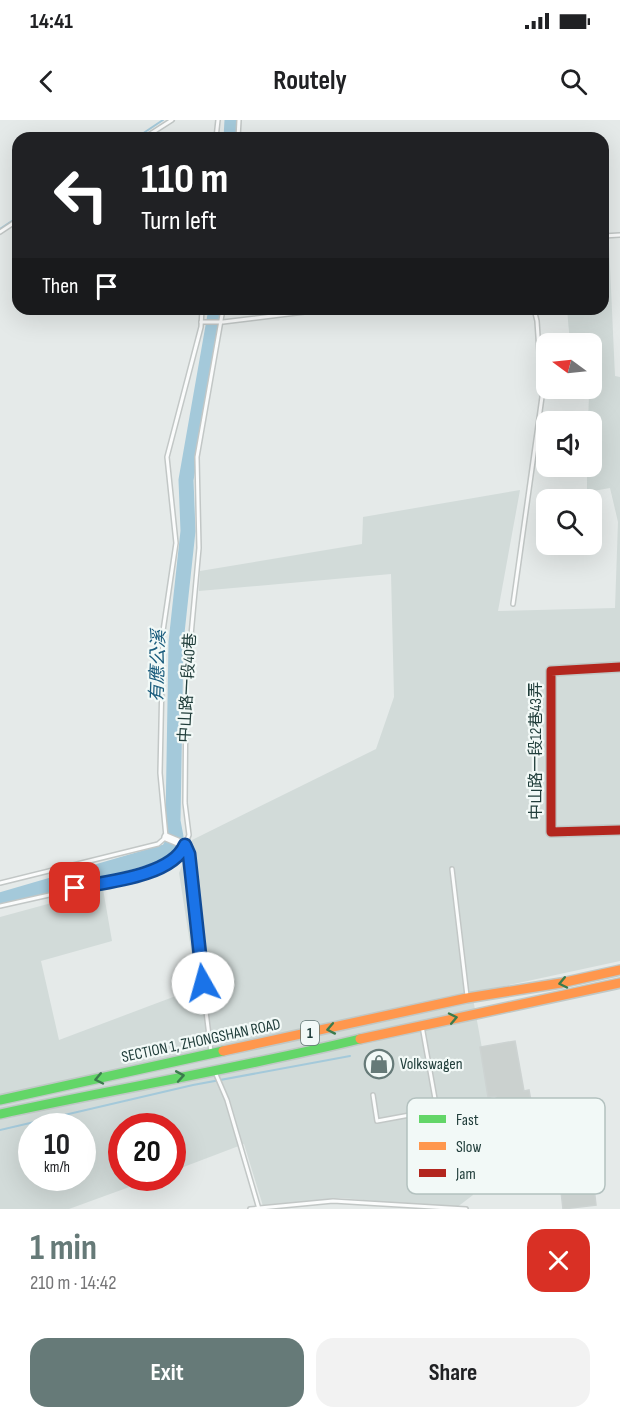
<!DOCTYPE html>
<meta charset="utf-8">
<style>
body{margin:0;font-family:"Sofia Sans Condensed","Noto Sans TC",sans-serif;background:#f2f2f2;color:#202124;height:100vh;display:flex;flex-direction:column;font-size:22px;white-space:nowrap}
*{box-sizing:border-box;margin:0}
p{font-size:20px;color:#757577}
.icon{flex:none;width:33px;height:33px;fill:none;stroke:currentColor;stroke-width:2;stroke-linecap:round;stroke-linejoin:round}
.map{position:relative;height:1089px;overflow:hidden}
.panel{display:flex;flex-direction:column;background:#fff;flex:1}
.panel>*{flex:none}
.hud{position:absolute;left:12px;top:12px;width:597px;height:183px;border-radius:18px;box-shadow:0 6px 24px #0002;background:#202124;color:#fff;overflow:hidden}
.needle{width:39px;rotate:285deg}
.fabs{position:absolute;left:536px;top:213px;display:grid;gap:12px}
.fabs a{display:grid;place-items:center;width:66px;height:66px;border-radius:12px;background:#fff;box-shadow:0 6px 24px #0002;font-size:30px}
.speed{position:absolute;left:18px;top:993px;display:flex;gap:12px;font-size:30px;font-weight:700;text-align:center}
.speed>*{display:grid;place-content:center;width:78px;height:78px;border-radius:50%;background:#fff;box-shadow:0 6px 24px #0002;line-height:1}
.speed small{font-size:15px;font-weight:400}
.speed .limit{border:9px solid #d22;background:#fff;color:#111}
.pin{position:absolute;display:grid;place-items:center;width:51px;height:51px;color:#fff;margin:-26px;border-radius:12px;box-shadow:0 3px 9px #0006}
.me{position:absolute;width:66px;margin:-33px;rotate:353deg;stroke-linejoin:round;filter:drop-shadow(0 0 4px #0008)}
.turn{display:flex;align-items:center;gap:21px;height:126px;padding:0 30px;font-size:27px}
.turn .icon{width:78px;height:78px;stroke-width:2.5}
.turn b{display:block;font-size:42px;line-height:51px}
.then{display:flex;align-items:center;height:57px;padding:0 30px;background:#0003;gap:12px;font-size:22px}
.round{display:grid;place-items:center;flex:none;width:63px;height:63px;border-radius:18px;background:#f2f2f2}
.overview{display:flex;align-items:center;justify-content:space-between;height:102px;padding:0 30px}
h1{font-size:36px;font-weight:700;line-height:45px;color:#667a78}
.cta{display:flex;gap:12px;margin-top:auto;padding:12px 30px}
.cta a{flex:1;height:69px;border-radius:18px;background:#667a78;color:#fff;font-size:24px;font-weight:700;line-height:69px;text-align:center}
.cta a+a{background:#f2f2f2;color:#202124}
.status{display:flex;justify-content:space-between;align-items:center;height:42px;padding:0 30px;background:#fff;direction:ltr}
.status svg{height:16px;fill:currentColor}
header{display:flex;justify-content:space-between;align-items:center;height:78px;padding:0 30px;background:#fff;font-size:27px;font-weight:700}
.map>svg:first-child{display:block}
.built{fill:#d2dbd9;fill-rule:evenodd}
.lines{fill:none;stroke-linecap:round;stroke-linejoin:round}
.stream{stroke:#a4c9da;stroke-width:2}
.river{stroke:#a4c9da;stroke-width:15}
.building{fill:#cbd1cf;stroke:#cdd3d2;stroke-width:1.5}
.lane-casing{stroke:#c2c7c6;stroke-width:6}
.street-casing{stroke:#c2c7c6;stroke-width:10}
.fast-casing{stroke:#c0c8c6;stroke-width:12}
.slow-casing{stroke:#c0c8c6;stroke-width:12}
.jam-casing{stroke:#c0c8c6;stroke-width:12}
.lane{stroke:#fbfcfc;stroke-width:3}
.street{stroke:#fbfcfc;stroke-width:7}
.fast{stroke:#63d668;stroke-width:9}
.slow{stroke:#ff974d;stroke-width:9}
.jam{stroke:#b3261e;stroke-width:9}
.oneway{stroke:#3b7b4d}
.route-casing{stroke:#114b97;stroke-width:15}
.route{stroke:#1a73e8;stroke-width:10}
.labels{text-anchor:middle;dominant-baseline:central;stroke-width:4.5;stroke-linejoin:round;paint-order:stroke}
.shield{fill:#f2f9f7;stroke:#607673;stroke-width:1.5}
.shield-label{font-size:15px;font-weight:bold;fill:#213e3b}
.street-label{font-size:16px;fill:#213e3b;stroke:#f2f9f7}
.poi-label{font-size:16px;fill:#213e3b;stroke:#f2f9f7;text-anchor:start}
.water-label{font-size:18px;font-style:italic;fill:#195b7c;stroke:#f2f9f7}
.key{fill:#f2f9f7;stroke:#b3c1bf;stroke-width:1.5}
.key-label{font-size:16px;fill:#213e3b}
</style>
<div class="status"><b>14:41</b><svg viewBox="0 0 49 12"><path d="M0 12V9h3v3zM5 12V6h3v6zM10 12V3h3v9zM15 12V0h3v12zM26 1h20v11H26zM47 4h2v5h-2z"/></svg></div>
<header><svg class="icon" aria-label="back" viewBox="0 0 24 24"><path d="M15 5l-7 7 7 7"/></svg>Routely<svg class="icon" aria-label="search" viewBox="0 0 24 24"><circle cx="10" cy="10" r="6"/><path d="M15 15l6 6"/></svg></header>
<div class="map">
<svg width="620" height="1089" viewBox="0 0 620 1089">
<rect width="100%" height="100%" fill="#e5eae9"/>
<path class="built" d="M 609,125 L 615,256 L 620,257 L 620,841 L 472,873 L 500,1028 L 464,1044 L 473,1075 L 456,1088 L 341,1078 L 263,1086 L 244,1024 L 173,1051 L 172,1006 L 122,1006 L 122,1058 L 154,1058 L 69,1089 L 0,1089 L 0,797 L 103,769 L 112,821 L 41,841 L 59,920 L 197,868 L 179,753 L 192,720 L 376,629 L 394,577 L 391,454 L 199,471 L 200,451 L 362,424 L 363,397 L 520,370 L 498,491 L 615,488 L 618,402 L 610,368 L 587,372 L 587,347 L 591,346 L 591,302 L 588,301 L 591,224 L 570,223 L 567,189 L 603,189 L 603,126 ZM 32,1006 L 82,1006 L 82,1058 L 32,1058 Z"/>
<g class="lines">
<g class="stream">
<path d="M 136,18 L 163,0"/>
<path d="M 0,109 L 18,97"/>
<path d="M 0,1010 L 193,965 L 350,936"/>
</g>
<g class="river">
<path d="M 231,18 L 232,0"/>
<path d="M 0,780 L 168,731 L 176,717 L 173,701 L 176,522 L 188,411 L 186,360 L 216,189"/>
</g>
</g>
<g class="building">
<path d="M 515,921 L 524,971 L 529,970 L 540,1032 L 507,1038 L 496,976 L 488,977 L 480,927 Z"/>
<path d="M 587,1005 L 596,1085 L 563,1089 L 554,1009 Z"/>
</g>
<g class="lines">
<g class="lane-casing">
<g id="lane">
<path d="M 144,18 L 172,0"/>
<path d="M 216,18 L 218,0"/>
<path d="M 238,18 L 239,0"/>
<path d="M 0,112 L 18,100"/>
<path d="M 603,116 L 620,115"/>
<path d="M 201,202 L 223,202 L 329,189"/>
<path d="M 513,484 L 542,277 L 537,201 L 534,189"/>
<path d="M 185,725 L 189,734 L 188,745 L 211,932"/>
<path d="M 452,749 L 467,876"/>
<path d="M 0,763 L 158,724 L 166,717 L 160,653 L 163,511 L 176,423 L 167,337 L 201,207 L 202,189"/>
<path d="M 0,786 L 143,754 L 173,742 L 182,732 L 189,715 L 185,683 L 186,570 L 199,428 L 197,337 L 223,189"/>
<path d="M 215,952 L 227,980 L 259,1089"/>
<path d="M 373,975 L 377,1001 L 437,990 L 422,906"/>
<path d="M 250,1089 L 333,1081 L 466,1089"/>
</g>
</g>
<g class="street-casing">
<path id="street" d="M 166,717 L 185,725"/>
</g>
<g class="fast-casing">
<g id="fast">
<path d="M 0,980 L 223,931"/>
<path d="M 0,994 C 120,968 241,948 360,919"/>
</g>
</g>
<g class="slow-casing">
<g id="slow">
<path d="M 360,919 L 620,863"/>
<path d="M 223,931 L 467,878 L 561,863 L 620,850"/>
</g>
</g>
<g class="jam-casing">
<path id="jam" d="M 620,547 L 551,551 L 551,712 L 620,710"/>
</g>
<use href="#lane" class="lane"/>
<use href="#street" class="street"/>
<use href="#fast" class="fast"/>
<use href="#slow" class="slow"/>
<use href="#jam" class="jam"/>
</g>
<defs><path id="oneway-chevron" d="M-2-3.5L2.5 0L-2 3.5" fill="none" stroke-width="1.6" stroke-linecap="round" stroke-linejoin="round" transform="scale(1.5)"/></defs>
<g class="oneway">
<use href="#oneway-chevron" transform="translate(563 863) rotate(168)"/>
<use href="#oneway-chevron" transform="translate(453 898) rotate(-12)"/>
<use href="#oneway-chevron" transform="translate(331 909) rotate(169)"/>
<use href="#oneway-chevron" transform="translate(180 956) rotate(-10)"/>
<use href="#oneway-chevron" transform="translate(99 959) rotate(168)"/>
</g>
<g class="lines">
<g class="route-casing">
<path id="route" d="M 75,768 C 106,762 172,756 185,725 L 189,734 L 203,863"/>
</g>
<use href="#route" class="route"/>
</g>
<defs>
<g id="shop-ring" transform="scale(1.5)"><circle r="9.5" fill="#f2f9f7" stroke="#667a78" stroke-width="1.5"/><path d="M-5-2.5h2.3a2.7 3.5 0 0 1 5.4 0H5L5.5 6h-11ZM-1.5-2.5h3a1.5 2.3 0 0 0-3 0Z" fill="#667a78"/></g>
</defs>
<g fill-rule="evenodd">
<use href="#shop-ring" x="379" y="944"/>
</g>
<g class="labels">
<rect class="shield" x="301" y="901" width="18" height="24" rx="4.5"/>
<g class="shield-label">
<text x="310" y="913">1</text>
</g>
<g class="street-label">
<text transform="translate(188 568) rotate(-87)">中山路一段40巷</text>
<text transform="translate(536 631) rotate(-90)">中山路一段12巷43弄</text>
<text transform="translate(201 921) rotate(-12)">SECTION 1, ZHONGSHAN ROAD</text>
</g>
<g class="poi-label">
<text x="400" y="944">Volkswagen</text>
</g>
<g class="water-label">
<text transform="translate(158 546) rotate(-88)">有應公溪</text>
</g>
</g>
<rect x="407" y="978" width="198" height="96" rx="9" class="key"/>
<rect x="419" y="995" width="27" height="8" fill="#63d668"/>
<rect x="419" y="1022" width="27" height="8" fill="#ff974d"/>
<rect x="419" y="1049" width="27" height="8" fill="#b3261e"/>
<g class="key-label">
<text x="456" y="1005">Fast</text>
<text x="456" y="1032">Slow</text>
<text x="456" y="1059">Jam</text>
</g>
</svg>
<div class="fabs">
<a><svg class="needle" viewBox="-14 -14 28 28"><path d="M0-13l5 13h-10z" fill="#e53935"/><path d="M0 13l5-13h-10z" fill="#757577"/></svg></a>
<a><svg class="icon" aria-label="sound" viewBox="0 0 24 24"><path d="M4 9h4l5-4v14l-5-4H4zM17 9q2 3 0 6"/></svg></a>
<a><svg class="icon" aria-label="search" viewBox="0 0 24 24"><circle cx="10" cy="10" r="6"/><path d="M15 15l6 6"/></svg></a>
</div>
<div class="speed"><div>10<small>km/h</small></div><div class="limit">20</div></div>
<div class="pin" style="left:75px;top:768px;background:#d93025"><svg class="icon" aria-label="arrive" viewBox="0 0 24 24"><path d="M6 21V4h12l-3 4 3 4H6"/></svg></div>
<svg class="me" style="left:203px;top:863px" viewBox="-20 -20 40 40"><circle r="19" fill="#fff"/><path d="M0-13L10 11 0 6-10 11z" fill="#1a73e8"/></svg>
<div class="hud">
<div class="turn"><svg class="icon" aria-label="left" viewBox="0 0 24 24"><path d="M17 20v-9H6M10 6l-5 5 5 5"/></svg><div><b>110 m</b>Turn left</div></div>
<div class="then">Then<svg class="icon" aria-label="arrive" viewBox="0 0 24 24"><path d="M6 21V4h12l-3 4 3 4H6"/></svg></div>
</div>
</div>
<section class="panel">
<div class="overview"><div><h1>1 min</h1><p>210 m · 14:42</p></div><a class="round" style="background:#d93025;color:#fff"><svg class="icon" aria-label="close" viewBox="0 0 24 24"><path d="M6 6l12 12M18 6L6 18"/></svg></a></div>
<div class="cta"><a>Exit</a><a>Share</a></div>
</section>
